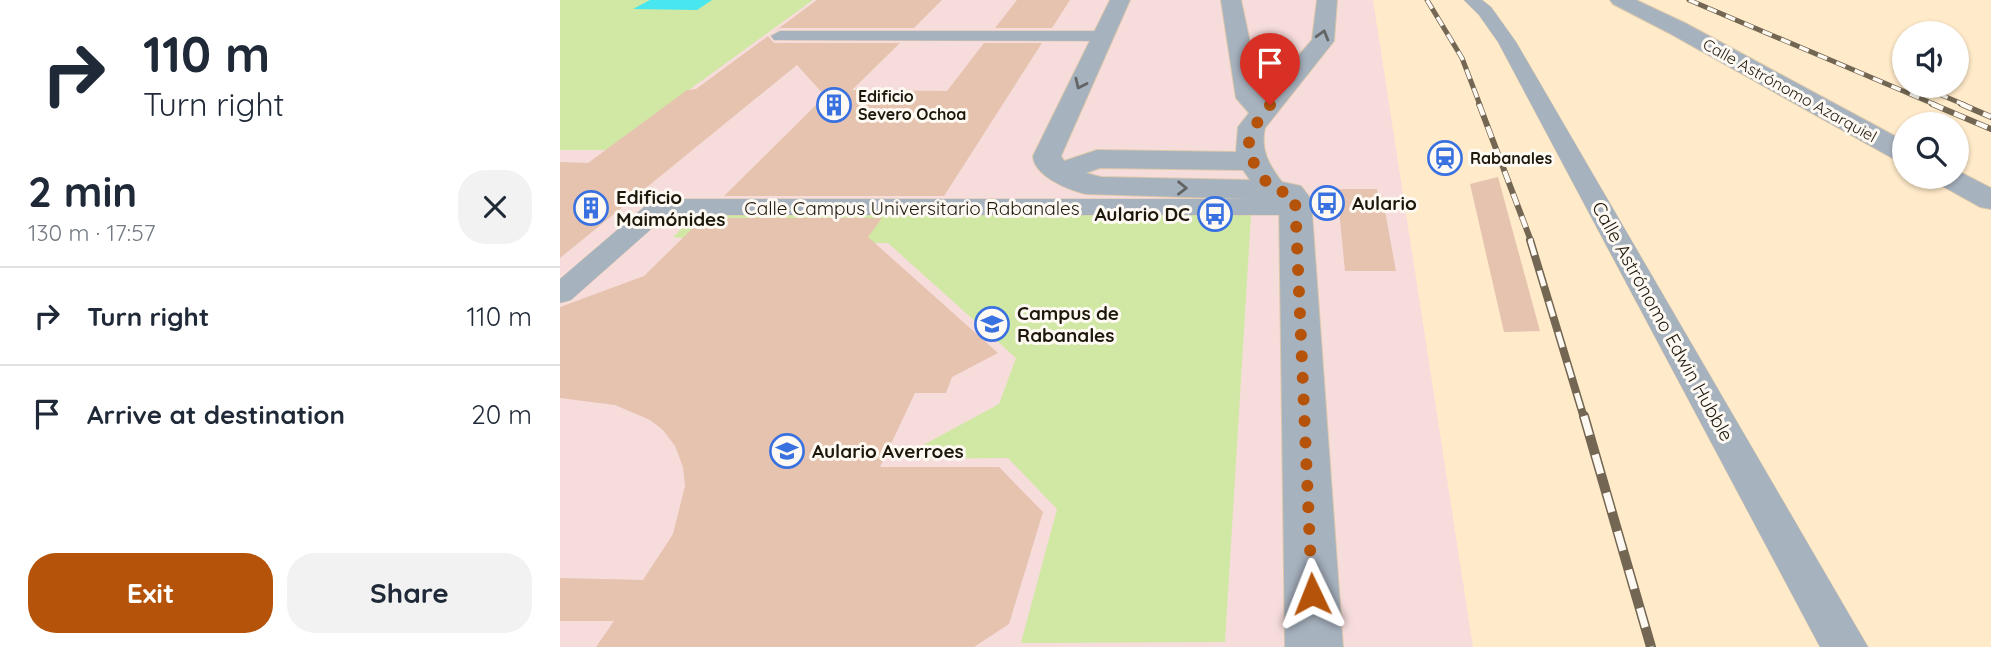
<!DOCTYPE html>
<meta charset="utf-8">
<style>
body{margin:0;font-family:Quicksand,sans-serif;background:#f2f2f3;color:#1f2937;height:100vh;display:flex;flex-direction:column;font-size:26px;white-space:nowrap}
*{box-sizing:border-box;margin:0}
p{font-size:23px;color:#747a83}
.icon{flex:none;width:38px;height:38px;fill:none;stroke:currentColor;stroke-width:2;stroke-linecap:round;stroke-linejoin:round}
.map{position:relative;flex:1;overflow:hidden}
.panel{display:flex;flex-direction:column;background:#fff;width:560px}
.panel>*{flex:none}
.hud{background:#fff;color:#1f2937;overflow:hidden}
.tools{position:absolute;left:1332px;top:21px;display:grid;gap:14px}
.tools a{display:grid;place-items:center;width:77px;height:77px;border-radius:50%;background:#fff;box-shadow:0 2px 5px #0004;font-size:35px}
.pin{position:absolute;display:grid;place-items:center;width:60px;height:60px;color:#fff;margin:-72px -30px;border-radius:50% 50% 50% 0;rotate:-45deg;box-shadow:0 0 7px #0007}
.pin .icon{rotate:45deg}
.me{position:absolute;width:77px;margin:-38px;rotate:358deg;stroke-linejoin:round;filter:drop-shadow(0 0 5px #0008)}
.turn{display:flex;align-items:center;gap:24px;height:147px;padding:0 28px;font-size:32px}
.turn .icon{width:91px;height:91px;stroke-width:2.5}
.turn b{display:block;font-size:49px;line-height:60px}
.round{display:grid;place-items:center;flex:none;width:74px;height:74px;border-radius:28px;background:#f2f2f3}
.overview{display:flex;align-items:center;justify-content:space-between;height:119px;padding:0 28px}
h1{font-size:42px;font-weight:700;line-height:52px}
.primary-button{display:flex;gap:14px;margin-top:auto;padding:14px 28px}
.primary-button a{flex:1;height:80px;border-radius:28px;background:#b45309;color:#fff;font-size:28px;font-weight:700;line-height:80px;text-align:center}
.primary-button a+a{background:#f2f2f3;color:#1f2937}
ul{padding:0;list-style:none}
li{display:flex;align-items:center;gap:21px;height:98px;padding:0 28px;border-top:2px solid #e0e1e3}
li div{flex:1}
li b{display:block;font-size:26px}
li em{font-style:normal}
main{display:flex;flex:1;min-height:0}
.map>svg:first-child{display:block}
.education{fill:#f7dcdc}
.green{fill:#d0e8a3}
.water{fill:#48e7ef}
.building{fill:#e6c3af}
.lines{fill:none;stroke-linecap:round;stroke-linejoin:round}
.pedestrian-casing{stroke:#dbc8ab;stroke-width:1}
.minor-casing{stroke:#dbc8ab;stroke-width:2}
.pedestrian{fill:#a7b2bf;fill-rule:evenodd}
.minor{fill:#a7b2bf;fill-rule:evenodd}
.rail-far3-casing{stroke:#736753;stroke-width:5}
.rail-far2-casing{stroke:#736753;stroke-width:6}
.rail-far1-casing{stroke:#736753;stroke-width:8}
.rail-casing{stroke:#736753;stroke-width:10}
.rail-far3{stroke:#fefaf3;stroke-width:3.5;stroke-dasharray:10;stroke-linecap:butt}
.rail-far2{stroke:#fefaf3;stroke-width:4.5;stroke-dasharray:12;stroke-linecap:butt}
.rail-far1{stroke:#fefaf3;stroke-width:5;stroke-dasharray:16;stroke-linecap:butt}
.rail{stroke:#fefaf3;stroke-width:7;stroke-dasharray:20;stroke-linecap:butt}
.oneway{stroke:#626465}
.route{stroke:#b45309;stroke-width:12;stroke-dasharray:0 21.6}
.labels{text-anchor:middle;dominant-baseline:central;stroke-width:6;stroke-linejoin:round;paint-order:stroke}
.far-street-label{font-size:16px;fill:#1e170b;stroke:#fefaf3}
.far-poi-label{font-size:16px;font-weight:bold;fill:#1e170b;stroke:#fefaf3;text-anchor:start}
.poi-label{font-size:19px;font-weight:bold;fill:#1e170b;stroke:#fefaf3;text-anchor:start}
.street-label{font-size:19px;fill:#1e170b;stroke:#fefaf3}
</style>
<main>
<section class="panel">
<div class="hud">
<div class="turn"><svg class="icon" aria-label="right" viewBox="0 0 24 24"><path d="M7 20v-9h11M14 6l5 5-5 5"/></svg><div><b>110 m</b>Turn right</div></div>
</div>
<div class="overview"><div><h1>2 min</h1><p>130 m · 17:57</p></div><a class="round"><svg class="icon" aria-label="close" viewBox="0 0 24 24"><path d="M6 6l12 12M18 6L6 18"/></svg></a></div>
<ul>
<li><svg class="icon" aria-label="right" viewBox="0 0 24 24"><path d="M7 20v-9h11M14 6l5 5-5 5"/></svg><div><b>Turn right</b></div><em>110 m</em></li>
<li><svg class="icon" aria-label="arrive" viewBox="0 0 24 24"><path d="M6 21V4h12l-3 4 3 4H6"/></svg><div><b>Arrive at destination</b></div><em>20 m</em></li>
</ul>
<div class="primary-button"><a>Exit</a><a>Share</a></div>
</section>
<div class="map">
<svg width="1431" height="647" viewBox="0 0 1431 647">
<rect width="100%" height="100%" fill="#ffeac9"/>
<path class="education" d="M 0,0 L 813,0 L 913,647 L 0,647 Z"/>
<g class="green">
<path d="M 0,0 L 253,0 L 46,150 L 0,150 Z"/>
<path d="M 136,215 L 691,215 L 665,642 L 461,643 L 497,509 L 448,458 L 350,459 L 354,450 L 439,404 L 456,358 L 328,243 L 119,243 L 123,238 L 113,237 Z"/>
</g>
<path class="water" d="M 90,0 L 152,0 L 137,10 L 73,9 Z"/>
<g class="building">
<path d="M 257,0 L 382,0 L 354,28 L 220,28 L 215,31 Z"/>
<path d="M 457,0 L 510,0 L 492,28 L 435,28 Z"/>
<path d="M 208,36 L 214,43 L 340,43 L 292,90 L 387,91 L 424,43 L 482,43 L 384,196 L 164,196 L 265,96 L 237,65 L 0,258 L 0,162 L 28,163 L 127,90 L 136,89 Z"/>
<path d="M 938,177 L 980,331 L 944,332 L 910,184 Z"/>
<path d="M 777,189 L 817,189 L 818,195 L 822,195 L 836,271 L 785,271 Z"/>
<path d="M 143,218 L 322,218 L 308,237 L 438,353 L 392,377 L 386,393 L 355,393 L 320,467 L 439,467 L 483,512 L 449,624 L 414,647 L 36,647 L 54,621 L 0,621 L 0,578 L 83,580 L 113,534 L 125,486 L 123,467 L 115,446 L 103,430 L 90,420 L 55,405 L 0,398 L 0,307 L 84,276 Z"/>
</g>
<g class="lines">
<g class="pedestrian-casing">
<g id="pedestrian">
<path d="M 904,0 L 922,0 L 931,7 L 956,42 L 1308,647 L 1260,647 L 938,42 L 919,15 Z"/>
<path d="M 220,31 L 543,31 L 552,36 L 543,41 L 214,40 L 211,36 Z"/>
<path d="M 100,199 L 736,199 L 745,201 L 749,207 L 745,213 L 736,215 L 107,215 L 11,300 L 0,303 L 0,279 L 91,201 Z"/>
</g>
</g>
<g class="minor-casing">
<g id="minor">
<path d="M 550,0 L 570,0 L 501,156 L 504,161 L 537,150 L 676,152 L 678,127 L 689,113 L 676,98 L 661,0 L 681,0 L 702,98 L 752,40 L 757,0 L 777,0 L 774,41 L 705,128 C 700,150 709,165 722,182 L 741,186 L 751,199 L 783,647 L 725,647 L 719,200 L 526,194 C 508,190 474,176 473,156 ZM 540,168 L 683,170 L 690,180 L 541,177 L 526,173 Z"/>
<path d="M 1050,0 L 1076,0 L 1125,23 L 1344,141 L 1344,162 L 1334,159 L 1109,33 L 1053,4 Z"/>
<path d="M 1396,170 L 1431,188 L 1431,209 L 1420,207 L 1377,183 L 1373,177 L 1396,177 Z"/>
</g>
</g>
<use href="#pedestrian" class="pedestrian"/>
<use href="#minor" class="minor"/>
<g class="rail-far3-casing">
<g id="rail-far3">
<path d="M 867,0 L 902,58 L 920,105"/>
<path d="M 1129,0 L 1376,105"/>
<path d="M 1360,86 L 1405,105"/>
</g>
</g>
<g class="rail-far2-casing">
<g id="rail-far2">
<path d="M 919,104 L 971,241"/>
<path d="M 1372,104 L 1431,129"/>
<path d="M 1401,104 L 1431,117"/>
</g>
</g>
<g class="rail-far1-casing">
<path id="rail-far1" d="M 970,240 L 1024,418"/>
</g>
<g class="rail-casing">
<path id="rail" d="M 1024,416 L 1091,647"/>
</g>
<use href="#rail-far3" class="rail-far3"/>
<use href="#rail-far2" class="rail-far2"/>
<use href="#rail-far1" class="rail-far1"/>
<use href="#rail" class="rail"/>
</g>
<defs><path id="oneway-chevron" d="M-2-3.5L2.5 0L-2 3.5" fill="none" stroke-width="1.6" stroke-linecap="round" stroke-linejoin="round" transform="scale(1.75)"/></defs>
<g class="oneway">
<use href="#oneway-chevron" transform="translate(763 35) rotate(-74)"/>
<use href="#oneway-chevron" transform="translate(520 84) rotate(115)"/>
<use href="#oneway-chevron" transform="translate(622 188) rotate(1)"/>
</g>
<g class="lines">
<path class="route" d="M 710,105 C 679,145 684,151 712,190 L 730,193 L 735,199 L 752,594"/>
</g>
<defs>
<g id="building-ring" transform="scale(1.75)"><circle r="9.5" fill="#fefaf3" stroke="#3a71e0" stroke-width="1.5"/><path d="M-4-6H4V6H1V3H-1V6H-4ZM-2.5-4.3h1.7v1.8h-1.7ZM.8-4.3h1.7v1.8H.8ZM-2.5-1h1.7V.8h-1.7ZM.8-1h1.7V.8H.8Z" fill="#3a71e0"/></g>
<g id="station-ring" transform="scale(1.75)"><circle r="9.5" fill="#fefaf3" stroke="#3a71e0" stroke-width="1.5"/><path d="M-3-6H3Q5-6 5-4V2Q5 4 3 4L4.5 6H3L1.5 4h-3L-3 6H-4.5L-3 4Q-5 4-5 2V-4Q-5-6-3-6ZM-3.5-4v3h7v-3ZM-3.5 1v1.5H-2V1ZM2 1v1.5H3.5V1Z" fill="#3a71e0"/></g>
<g id="bus-ring" transform="scale(1.75)"><circle r="9.5" fill="#fefaf3" stroke="#3a71e0" stroke-width="1.5"/><path d="M-5-6H5V4H4V6H2V4H-2V6H-4V4H-5ZM-3.5-4V0h7V-4ZM-3.5 1.2v1.5H-2V1.2ZM2 1.2v1.5H3.5V1.2Z" fill="#3a71e0"/></g>
<g id="university-ring" transform="scale(1.75)"><circle r="9.5" fill="#fefaf3" stroke="#3a71e0" stroke-width="1.5"/><path d="M0-5L7-2L0 1L-7-2ZM-4 1L0 2.5L4 1V4Q0 6-4 4Z" fill="#3a71e0"/></g>
</defs>
<g fill-rule="evenodd">
<use href="#building-ring" x="274" y="105"/>
<use href="#station-ring" x="885" y="158"/>
<use href="#bus-ring" x="767" y="203"/>
<use href="#building-ring" x="31" y="208"/>
<use href="#bus-ring" x="655" y="214"/>
<use href="#university-ring" x="432" y="324"/>
<use href="#university-ring" x="227" y="451"/>
</g>
<g class="labels">
<g class="far-street-label">
<text transform="translate(1230 90) rotate(29)">Calle Astrónomo Azarquiel</text>
</g>
<g class="far-poi-label">
<text x="298" y="96">Edificio<tspan x="298" dy="18">Severo Ochoa</tspan></text>
<text x="910" y="158">Rabanales</text>
</g>
<g class="poi-label">
<text x="56" y="197">Edificio<tspan x="56" dy="22">Maimónides</tspan></text>
<text x="792" y="203">Aulario</text>
<text x="630" y="214" text-anchor="end">Aulario DC</text>
<text x="457" y="313">Campus de<tspan x="457" dy="22">Rabanales</tspan></text>
<text x="252" y="451">Aulario Averroes</text>
</g>
<g class="street-label">
<text x="352" y="208">Calle Campus Universitario Rabanales</text>
<text transform="translate(1103 321) rotate(61)">Calle Astrónomo Edwin Hubble</text>
</g>
</g>
</svg>
<div class="tools">
<a><svg class="icon" aria-label="sound" viewBox="0 0 24 24"><path d="M4 9h4l5-4v14l-5-4H4zM17 9q2 3 0 6"/></svg></a>
<a><svg class="icon" aria-label="search" viewBox="0 0 24 24"><circle cx="10" cy="10" r="6"/><path d="M15 15l6 6"/></svg></a>
</div>
<div class="pin" style="left:710px;top:105px;background:#d93025"><svg class="icon" aria-label="arrive" viewBox="0 0 24 24"><path d="M6 21V4h12l-3 4 3 4H6"/></svg></div>
<svg class="me" style="left:752px;top:594px" viewBox="-20 -20 40 40"><path d="M0-17L14 15 0 8-14 15z" fill="#b45309" stroke="#fff" stroke-width="4"/></svg>
</div>
</main>
